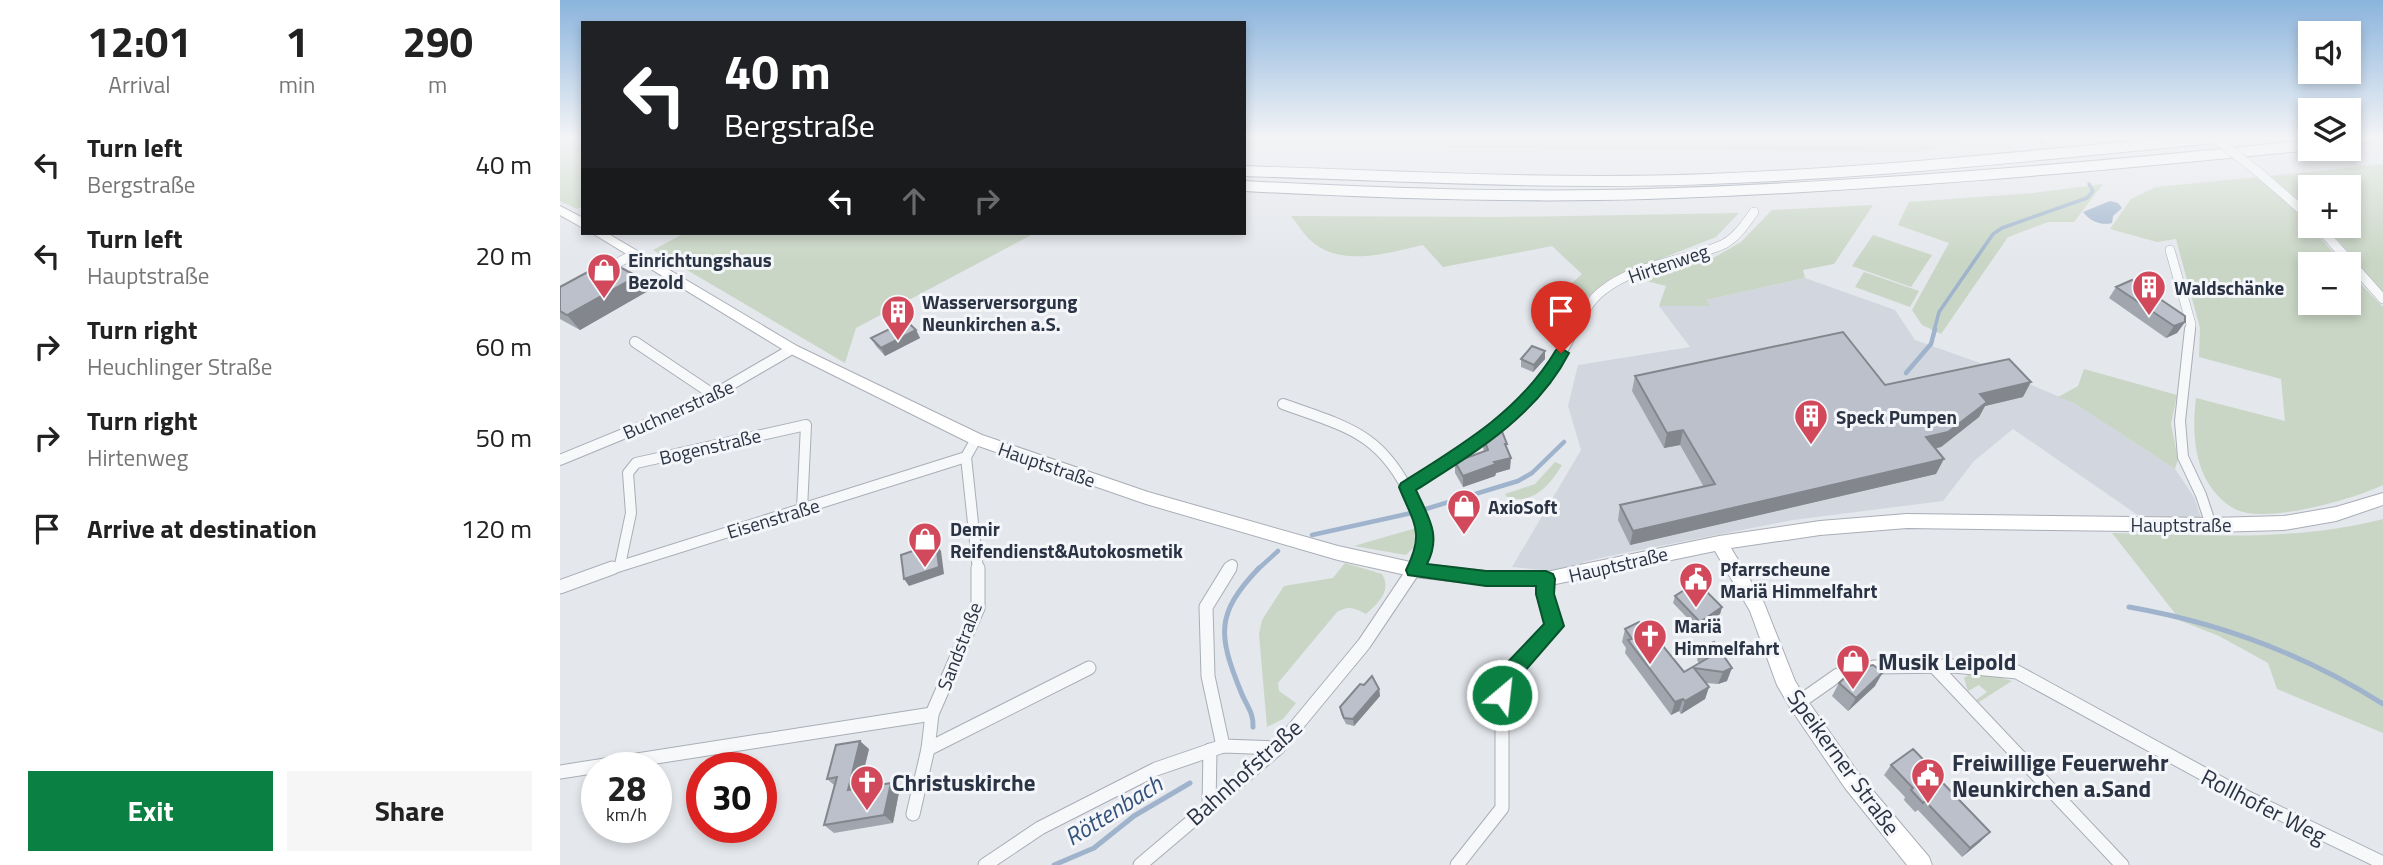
<!DOCTYPE html>
<meta charset="utf-8">
<style>
body{margin:0;font-family:"Titillium Web",sans-serif;background:#f6f6f6;color:#222;height:100vh;display:flex;flex-direction:column;font-size:26px;white-space:nowrap}
*{box-sizing:border-box;margin:0}
p{font-size:23px;color:#767676}
.icon{flex:none;width:38px;height:38px;fill:none;stroke:currentColor;stroke-width:2;stroke-linecap:round;stroke-linejoin:round}
.map{position:relative;flex:1;overflow:hidden}
.side{display:flex;flex-direction:column;background:#fff;width:560px}
.side>*{flex:none}
.hud{position:absolute;left:21px;top:21px;width:665px;height:214px;border-radius:0px;box-shadow:0 4px 10px #0003;background:#202124;color:#fff;overflow:hidden}
.buttons{position:absolute;left:1738px;top:21px;display:grid;gap:14px}
.buttons a{display:grid;place-items:center;width:63px;height:63px;border-radius:0px;background:#fff;box-shadow:0 4px 10px #0003;font-size:35px}
.speed{position:absolute;left:21px;top:752px;display:flex;gap:14px;font-size:35px;font-weight:700;text-align:center}
.speed>*{display:grid;place-content:center;width:91px;height:91px;border-radius:50%;background:#fff;box-shadow:0 4px 10px #0003;line-height:1}
.speed small{font-size:18px;font-weight:400}
.speed .limit{border:10px solid #d22;background:#fff;color:#111}
.pin{position:absolute;display:grid;place-items:center;width:60px;height:60px;color:#fff;margin:-72px -30px;border-radius:50% 50% 50% 0;rotate:-45deg;box-shadow:0 0 7px #0007}
.pin .icon{rotate:45deg}
.me{position:absolute;width:77px;margin:-38px;rotate:28deg;stroke-linejoin:round;filter:drop-shadow(0 0 5px #0008)}
.turn{display:flex;align-items:center;gap:24px;height:147px;padding:0 28px;font-size:32px}
.turn .icon{width:91px;height:91px;stroke-width:2.5}
.turn b{display:block;font-size:49px;line-height:60px}
.lanes{display:flex;align-items:center;height:66px;padding:0 28px;background:#0003;justify-content:center;gap:35px;direction:ltr}
.lanes .off{opacity:.35}
.eta{display:flex;justify-content:space-evenly;align-items:center;height:119px;text-align:center}
.eta b{font-size:42px;font-weight:700;line-height:49px}
.primary-button{display:flex;gap:14px;margin-top:auto;padding:14px 28px}
.primary-button a{flex:1;height:80px;border-radius:0px;background:#0b8043;color:#fff;font-size:28px;font-weight:700;line-height:80px;text-align:center}
.primary-button a+a{background:#f6f6f6;color:#222}
ul{padding:0;list-style:none}
li{display:flex;align-items:center;gap:21px;height:91px;padding:0 28px}
li div{flex:1}
li b{display:block;font-size:26px}
li em{font-style:normal}
main{display:flex;flex:1;min-height:0}
.map>svg:first-child{display:block}
.built{fill:#d2d6de}
.green{fill:#c9d6c5}
.water{fill:#9fb4cc}
.lines{fill:none;stroke-linecap:round;stroke-linejoin:round}
.stream-far2{stroke:#9fb4cc;stroke-width:3.5}
.stream-far1{stroke:#9fb4cc;stroke-width:4.5}
.stream{stroke:#9fb4cc;stroke-width:5}
.street-far2-casing{stroke:#a9aeb7;stroke-width:10}
.street-far1-casing{stroke:#a9aeb7;stroke-width:12}
.street-casing{stroke:#a9aeb7;stroke-width:15}
.secondary-casing{stroke:#a9aeb7;stroke-width:2}
.highway-casing{stroke:#8b94a3;stroke-width:2}
.street-far2{stroke:#f7f8fa;stroke-width:9}
.street-far1{stroke:#f7f8fa;stroke-width:10}
.street{stroke:#f7f8fa;stroke-width:13}
.secondary{fill:#fff;fill-rule:evenodd}
.highway{fill:#fff;fill-rule:evenodd}
.street-bridge-casing{stroke:#a9aeb7;stroke-width:10;stroke-linecap:butt}
.street-bridge{stroke:#f7f8fa;stroke-width:9}
.wall{fill:#a1a5ae}
.shaded-wall{fill:#83868d}
.building{fill:#bbc0ca;stroke:#83868d;stroke-width:2}
.route{fill:#0b8043;stroke:#07532c;stroke-width:2}
.labels{text-anchor:middle;dominant-baseline:central;stroke-width:6;stroke-linejoin:round;paint-order:stroke}
.poi-label{font-size:19px;font-weight:bold;fill:#2b3445;stroke:#f4f6f9;text-anchor:start}
.street-label{font-size:19px;fill:#2b3445;stroke:#f4f6f9}
.near-poi-label{font-size:23px;font-weight:bold;fill:#2b3445;stroke:#f4f6f9;text-anchor:start}
.near-street-label{font-size:23px;fill:#2b3445;stroke:#f4f6f9}
.near-water-label{font-size:24px;font-style:italic;fill:#34527a;stroke:#f4f6f9}
</style>
<main>
<section class="side">
<div class="eta">
<div><b>12:01</b><p>Arrival</p></div>
<div><b>1</b><p>min</p></div>
<div><b>290</b><p>m</p></div>
</div>
<ul>
<li><svg class="icon" aria-label="left" viewBox="0 0 24 24"><path d="M17 20v-9H6M10 6l-5 5 5 5"/></svg><div><b>Turn left</b><p>Bergstraße</p></div><em>40 m</em></li>
<li><svg class="icon" aria-label="left" viewBox="0 0 24 24"><path d="M17 20v-9H6M10 6l-5 5 5 5"/></svg><div><b>Turn left</b><p>Hauptstraße</p></div><em>20 m</em></li>
<li><svg class="icon" aria-label="right" viewBox="0 0 24 24"><path d="M7 20v-9h11M14 6l5 5-5 5"/></svg><div><b>Turn right</b><p>Heuchlinger Straße</p></div><em>60 m</em></li>
<li><svg class="icon" aria-label="right" viewBox="0 0 24 24"><path d="M7 20v-9h11M14 6l5 5-5 5"/></svg><div><b>Turn right</b><p>Hirtenweg</p></div><em>50 m</em></li>
<li><svg class="icon" aria-label="arrive" viewBox="0 0 24 24"><path d="M6 21V4h12l-3 4 3 4H6"/></svg><div><b>Arrive at destination</b></div><em>120 m</em></li>
</ul>
<div class="primary-button"><a>Exit</a><a>Share</a></div>
</section>
<div class="map">
<svg width="1823" height="865" viewBox="0 0 1823 865">
<rect width="100%" height="100%" fill="#e4e7ec"/>
<path class="built" d="M 1245,278 L 1335,310 L 1355,340 L 1420,363 L 1514,403 L 1615,469 L 1634,497 L 1641,518 L 1579,516 L 1453,429 L 1414,461 L 1383,501 L 1233,520 L 1049,556 L 1024,562 L 1005,572 L 952,567 L 1021,450 L 1008,406 L 1018,365 L 1130,347 L 1099,306 L 1149,306 L 1146,300 Z"/>
<g class="green">
<path d="M 0,138 L 23,138 L 23,206 L 17,209 L 0,201 Z"/>
<path d="M 684,138 L 1432,138 L 1355,152 L 684,146 Z"/>
<path d="M 1823,164 L 1823,293 L 1766,226 L 1788,226 L 1788,187 L 1750,187 L 1750,209 L 1710,176 Z"/>
<path d="M 1699,177 L 1731,204 L 1783,264 L 1750,264 L 1750,303 L 1788,303 L 1789,272 L 1823,307 L 1823,485 C 1794,499 1702,526 1673,508 C 1635,485 1631,437 1636,398 L 1725,421 L 1721,379 L 1639,357 L 1640,328 L 1616,239 L 1597,242 L 1550,229 L 1571,199 L 1596,187 Z"/>
<path d="M 1543,184 L 1514,222 L 1488,222 L 1448,237 L 1381,334 L 1362,325 L 1352,310 L 1389,243 L 1338,225 L 1349,202 L 1473,193 Z"/>
<path d="M 1313,205 L 1274,264 L 1243,270 L 1245,278 L 1146,300 L 1150,306 L 1099,306 L 1106,286 L 1079,279 L 1155,257 L 1181,242 L 1212,210 Z"/>
<path d="M 1179,213 L 1156,237 L 1052,278 L 1019,303 L 1001,329 L 987,306 L 1022,274 L 992,246 L 883,267 L 863,245 C 827,253 778,269 748,238 C 742,232 737,223 731,216 L 942,217 Z"/>
<path d="M 125,233 L 475,233 L 296,328 L 285,363 L 93,250 Z"/>
<path d="M 1313,235 L 1372,255 L 1351,287 L 1292,266 Z"/>
<path d="M 1304,272 L 1359,291 L 1350,307 L 1295,287 Z"/>
<path d="M 1524,369 L 1617,395 L 1611,424 L 1618,459 L 1615,469 L 1514,403 L 1498,397 L 1518,386 Z"/>
<path d="M 995,462 L 1002,465 C 989,486 974,504 948,498 L 945,494 L 975,484 Z"/>
<path d="M 1823,519 L 1823,733 L 1717,689 L 1708,663 L 1659,636 L 1621,621 L 1552,533 C 1643,535 1735,542 1823,519 Z"/>
<path d="M 856,528 L 853,548 L 846,555 L 794,546 Z"/>
<path d="M 785,563 L 822,574 C 832,590 819,603 806,614 C 794,608 789,605 777,612 L 718,683 L 719,691 L 736,703 L 723,719 L 707,727 L 699,634 L 702,620 L 724,586 L 773,578 Z"/>
<path d="M 1421,672 L 1452,681 L 1419,702 L 1416,700 L 1427,692 L 1419,685 L 1408,691 L 1404,678 L 1411,673 Z"/>
</g>
<path class="water" d="M 1550,201 L 1558,203 L 1562,208 L 1553,216 L 1552,223 C 1541,226 1530,221 1523,212 Z"/>
<g class="lines">
<g class="stream-far2">
<path d="M 1480,138 L 1483,142"/>
<path d="M 1374,331 L 1379,312 L 1433,234 L 1442,228 L 1527,198 L 1533,191 L 1529,184"/>
</g>
<g class="stream-far1">
<path d="M 1346,373 L 1371,344 L 1375,329"/>
<path d="M 752,535 L 856,512 L 958,481 L 972,473 L 1004,442"/>
<path d="M 697,570 L 718,551"/>
</g>
<g class="stream">
<path d="M 1569,607 C 1661,623 1744,654 1823,704"/>
<path d="M 693,727 C 694,713 686,705 681,692 C 658,635 655,614 699,568"/>
<path d="M 494,865 L 534,848 L 574,816 L 630,783"/>
</g>
<g class="street-far2-casing">
<g id="street-far2">
<path d="M 1697,171 L 1750,217"/>
<path d="M 1758,226 L 1823,299"/>
<path d="M 1610,250 L 1631,324 L 1630,331"/>
<path d="M 43,271 L 74,254"/>
<path d="M 1014,331 C 1021,317 1029,301 1042,291 C 1077,263 1125,262 1164,244 C 1177,237 1186,223 1194,212"/>
</g>
</g>
<g class="street-far1-casing">
<g id="street-far1">
<path d="M 1630,329 L 1620,421 L 1623,457 L 1641,495 L 1651,525"/>
<path d="M 75,342 L 154,395"/>
<path d="M 723,404 C 787,427 822,433 852,499 C 867,530 871,538 854,570"/>
<path d="M 406,457 L 418,570"/>
<path d="M 0,460 L 141,402 L 232,349"/>
<path d="M 847,487 C 885,463 926,440 959,409 C 983,387 999,358 1014,329"/>
<path d="M 60,565 L 71,513 L 68,473 L 76,463 L 246,425 L 242,509"/>
<path d="M 48,570 L 406,457 L 416,439"/>
<path d="M 669,570 L 672,565"/>
</g>
</g>
<g class="street-casing">
<g id="street">
<path d="M 0,587 L 52,568"/>
<path d="M 1373,665 L 1562,865"/>
<path d="M 1238,703 L 1278,675 L 1314,667 L 1393,666 L 1457,672 L 1684,796 L 1823,863"/>
<path d="M 663,746 L 648,676 L 646,607 L 670,568"/>
<path d="M 368,749 L 529,668"/>
<path d="M 0,772 L 372,714"/>
<path d="M 649,805 L 650,750"/>
<path d="M 353,814 L 368,749 L 372,714 L 418,608 L 418,568"/>
<path d="M 425,865 L 480,828 L 596,769 L 663,746 L 717,748"/>
<path d="M 580,865 L 718,748 L 804,644 L 855,568"/>
<path d="M 897,865 L 942,808 L 942,695 L 948,675 L 995,626 L 985,594 L 986,579"/>
</g>
</g>
<g class="secondary-casing">
<g id="secondary">
<path d="M 0,206 L 23,218 L 23,228 L 0,215 Z"/>
<path d="M 32,233 L 47,233 L 237,346 L 422,435 L 588,492 L 778,546 L 855,563 L 926,571 L 986,572 L 1159,536 L 1260,521 L 1347,514 L 1651,518 L 1724,516 L 1776,507 L 1823,493 L 1823,505 L 1776,521 L 1724,530 L 1651,532 L 1347,528 L 1260,535 L 1171,548 L 1204,603 L 1235,681 L 1245,697 L 1299,774 L 1369,857 L 1372,865 L 1347,865 L 1285,788 L 1231,709 L 1217,685 L 1190,611 L 1155,551 L 986,586 L 926,585 L 855,577 L 778,560 L 586,504 L 410,443 L 227,352 Z"/>
</g>
</g>
<g class="highway-casing">
<g id="highway">
<path d="M 1604,138 L 1662,138 L 1655,143 C 1487,159 1318,178 1149,184 C 994,190 839,181 684,176 L 684,166 C 839,171 995,180 1150,174 C 1301,168 1453,153 1604,138 Z"/>
<path d="M 1788,138 L 1816,138 L 1814,141 L 1788,146 Z"/>
<path d="M 1750,140 L 1750,149 L 1754,149 L 1750,150 C 1529,172 1308,192 1087,199 C 952,203 818,198 684,191 L 684,181 C 818,188 952,193 1087,189 C 1308,182 1529,163 1750,140 Z"/>
</g>
</g>
<use href="#street-far2" class="street-far2"/>
<use href="#street-far1" class="street-far1"/>
<use href="#street" class="street"/>
<use href="#secondary" class="secondary"/>
<use href="#highway" class="highway"/>
<g class="street-bridge-casing">
<path id="street-bridge" d="M 1655,138 L 1697,171"/>
</g>
<use href="#street-bridge" class="street-bridge"/>
</g>
<g class="wall">
<path d="M 77,276 L 88,291 L 20,330 L 0,319 L 0,287 Z"/>
<path d="M 1556,287 L 1625,322 L 1617,333 L 1606,338 L 1549,298 Z"/>
<path d="M 325,320 L 356,330 L 360,338 L 325,356 L 316,346 L 311,338 L 330,329 Z"/>
<path d="M 961,359 L 985,359 L 973,372 L 961,367 Z"/>
<path d="M 1075,376 L 1325,385 L 1463,397 L 1425,406 L 1419,417 L 1381,447 L 1375,448 L 1376,474 L 1070,545 L 1058,520 L 1060,505 L 1144,487 L 1120,445 L 1104,448 L 1072,391 Z"/>
<path d="M 923,437 L 947,450 L 950,469 L 936,473 L 935,476 L 903,487 L 895,473 L 895,462 L 924,451 L 923,448 Z"/>
<path d="M 1115,596 L 1162,607 L 1160,614 L 1138,629 L 1113,603 Z"/>
<path d="M 1065,629 L 1086,632 L 1124,672 L 1139,663 L 1137,660 L 1141,647 L 1154,642 L 1167,681 L 1158,684 L 1146,683 L 1149,687 L 1145,699 L 1121,714 L 1119,711 L 1111,715 L 1065,653 L 1066,648 L 1062,642 Z"/>
<path d="M 1279,683 L 1315,686 L 1288,711 L 1272,696 Z"/>
<path d="M 804,685 L 819,689 L 820,696 L 794,726 L 786,724 L 781,714 L 780,707 Z"/>
<path d="M 309,749 L 299,789 L 331,783 L 339,792 L 333,823 L 274,833 L 264,825 L 274,785 L 267,779 Z"/>
<path d="M 1331,765 L 1380,779 L 1421,841 L 1402,857 L 1358,810 L 1355,812 L 1344,800 L 1345,797 L 1324,775 Z"/>
</g>
<g class="shaded-wall">
<path d="M 77,276 L 88,291 L 20,330 L 7,315 Z"/>
<path d="M 1625,322 L 1617,333 L 1606,338 L 1614,326 Z"/>
<path d="M 356,330 L 360,338 L 325,356 L 321,348 Z"/>
<path d="M 985,351 L 985,359 L 973,372 L 974,365 Z"/>
<path d="M 1471,382 L 1463,397 L 1425,406 L 1419,417 L 1381,447 L 1359,452 L 1366,437 L 1420,394 Z"/>
<path d="M 1123,430 L 1120,445 L 1104,448 L 1107,433 Z"/>
<path d="M 951,458 L 950,469 L 936,473 L 935,476 L 903,487 L 903,476 L 934,462 Z"/>
<path d="M 1384,459 L 1376,474 L 1070,545 L 1073,531 Z"/>
<path d="M 376,543 L 381,551 L 384,574 L 349,586 L 344,579 Z"/>
<path d="M 1162,607 L 1160,614 L 1138,629 L 1140,622 Z"/>
<path d="M 1172,668 L 1167,681 L 1158,684 L 1163,672 Z"/>
<path d="M 1323,672 L 1315,686 L 1288,711 L 1296,698 Z"/>
<path d="M 1149,687 L 1145,699 L 1121,714 L 1125,701 Z"/>
<path d="M 819,689 L 820,696 L 794,726 L 793,719 Z"/>
<path d="M 1123,699 L 1119,711 L 1111,715 L 1115,702 Z"/>
<path d="M 300,741 L 309,749 L 297,799 L 288,790 Z"/>
<path d="M 331,783 L 339,792 L 333,823 L 324,815 Z"/>
<path d="M 1430,832 L 1421,841 L 1402,857 L 1410,848 Z"/>
</g>
<g class="building">
<path d="M 48,261 L 77,276 L 7,315 L 0,311 L 0,287 Z"/>
<path d="M 1572,280 L 1625,316 L 1625,322 L 1614,326 L 1556,287 Z"/>
<path d="M 339,314 L 356,330 L 321,348 L 311,338 L 332,328 L 325,320 Z"/>
<path d="M 1283,332 L 1325,385 L 1449,359 L 1471,382 L 1420,394 L 1427,402 L 1388,432 L 1366,437 L 1384,459 L 1073,531 L 1060,505 L 1155,484 L 1123,430 L 1107,433 L 1075,376 Z"/>
<path d="M 972,346 L 985,351 L 974,365 L 961,359 Z"/>
<path d="M 941,429 L 947,444 L 945,444 L 951,458 L 934,462 L 936,464 L 903,476 L 895,462 L 928,450 L 923,437 L 930,432 Z"/>
<path d="M 376,543 L 379,567 L 344,579 L 341,555 Z"/>
<path d="M 1137,582 L 1162,607 L 1140,622 L 1115,596 Z"/>
<path d="M 1079,622 L 1086,632 L 1090,630 L 1124,672 L 1148,658 L 1141,647 L 1154,642 L 1172,668 L 1163,672 L 1134,668 L 1149,687 L 1125,701 L 1123,699 L 1115,702 L 1068,640 L 1072,639 L 1065,629 Z"/>
<path d="M 1313,665 L 1323,672 L 1296,698 L 1279,683 L 1294,669 Z"/>
<path d="M 812,676 L 819,689 L 793,719 L 784,718 L 780,707 L 800,684 L 804,685 Z"/>
<path d="M 300,741 L 288,790 L 331,783 L 324,815 L 264,825 L 277,777 L 267,779 L 276,745 Z"/>
<path d="M 1353,749 L 1381,778 L 1379,779 L 1430,832 L 1410,848 L 1365,801 L 1363,803 L 1351,790 L 1353,788 L 1331,765 Z"/>
</g>
<linearGradient id="sky" x2="0" y2="1"><stop stop-color="#8bb4dd"/><stop offset="0.53" stop-color="#f3f4f6"/><stop offset="1" stop-color="#f3f4f6" stop-opacity="0"/></linearGradient>
<rect width="1823" height="260" fill="url(#sky)"/>
<path class="route" d="M 1001,348 L 1009,353 C 977,416 914,453 856,490 C 868,517 882,535 867,564 L 926,571 L 986,571 L 993,574 L 995,579 L 994,594 L 1004,626 L 957,680 L 949,701 L 942,704 L 935,701 L 932,695 L 941,669 L 984,624 L 976,594 L 976,586 L 926,586 L 848,575 L 846,570 C 865,532 854,524 839,487 L 841,483 C 900,446 960,411 996,350 Z"/>
<defs>
<g id="shop-pin" transform="scale(1.75)"><path d="M0 17L-7.5 6A9.5 9.5 0 1 1 7.5 6Z" fill="#d1495b" stroke="#f4f6f9"/><path d="M-5-2.5h2.3a2.7 3.5 0 0 1 5.4 0H5L5.5 6h-11ZM-1.5-2.5h3a1.5 2.3 0 0 0-3 0Z" fill="#fff"/></g>
<g id="building-pin" transform="scale(1.75)"><path d="M0 17L-7.5 6A9.5 9.5 0 1 1 7.5 6Z" fill="#d1495b" stroke="#f4f6f9"/><path d="M-4-6H4V6H1V3H-1V6H-4ZM-2.5-4.3h1.7v1.8h-1.7ZM.8-4.3h1.7v1.8H.8ZM-2.5-1h1.7V.8h-1.7ZM.8-1h1.7V.8H.8Z" fill="#fff"/></g>
<g id="civic-pin" transform="scale(1.75)"><path d="M0 17L-7.5 6A9.5 9.5 0 1 1 7.5 6Z" fill="#d1495b" stroke="#f4f6f9"/><path d="M-.6-6.5H3V-4.5H.6V-3L4-1V1h2V6H-6V1h2V-1L-.6-3ZM-1.2 2.5V6h2.4V2.5Z" fill="#fff"/></g>
<g id="church-pin" transform="scale(1.75)"><path d="M0 17L-7.5 6A9.5 9.5 0 1 1 7.5 6Z" fill="#d1495b" stroke="#f4f6f9"/><path d="M-1.2-6h2.4v3.5h3.3v2.4h-3.3V6h-2.4V-.1h-3.3v-2.4h3.3Z" fill="#fff"/></g>
</defs>
<g fill-rule="evenodd">
<use href="#shop-pin" x="44" y="270"/>
<use href="#building-pin" x="1589" y="287"/>
<use href="#building-pin" x="338" y="312"/>
<use href="#building-pin" x="1251" y="416"/>
<use href="#shop-pin" x="904" y="506"/>
<use href="#shop-pin" x="365" y="539"/>
<use href="#civic-pin" x="1136" y="579"/>
<use href="#church-pin" x="1090" y="636"/>
<use href="#shop-pin" x="1293" y="661"/>
<use href="#civic-pin" x="1368" y="775"/>
<use href="#church-pin" x="307" y="782"/>
</g>
<g class="labels">
<g class="poi-label">
<text x="68" y="259">Einrichtungshaus<tspan x="68" dy="22">Bezold</tspan></text>
<text x="1614" y="287">Waldschänke</text>
<text x="362" y="301">Wasserversorgung<tspan x="362" dy="22">Neunkirchen a.S.</tspan></text>
<text x="1276" y="416">Speck Pumpen</text>
<text x="928" y="506">AxioSoft</text>
<text x="390" y="528">Demir<tspan x="390" dy="22">Reifendienst&amp;Autokosmetik</tspan></text>
<text x="1160" y="568">Pfarrscheune<tspan x="1160" dy="22">Mariä Himmelfahrt</tspan></text>
<text x="1114" y="625">Mariä<tspan x="1114" dy="22">Himmelfahrt</tspan></text>
</g>
<g class="street-label">
<text transform="translate(1108 263) rotate(-19)">Hirtenweg</text>
<text transform="translate(118 409) rotate(-24)">Buchnerstraße</text>
<text transform="translate(150 446) rotate(-13)">Bogenstraße</text>
<text transform="translate(487 464) rotate(19)">Hauptstraße</text>
<text transform="translate(213 518) rotate(-17)">Eisenstraße</text>
<text x="1621" y="524">Hauptstraße</text>
<text transform="translate(1058 564) rotate(-13)">Hauptstraße</text>
<text transform="translate(399 646) rotate(-69)">Sandstraße</text>
</g>
<g class="near-poi-label">
<text x="1318" y="661">Musik Leipold</text>
<text x="1392" y="762">Freiwillige Feuerwehr<tspan x="1392" dy="26">Neunkirchen a.Sand</tspan></text>
<text x="332" y="782">Christuskirche</text>
</g>
<g class="near-street-label">
<text transform="translate(1284 762) rotate(54)">Speikerner Straße</text>
<text transform="translate(684 772) rotate(-42)">Bahnhofstraße</text>
<text transform="translate(1704 806) rotate(27)">Rollhofer Weg</text>
</g>
<g class="near-water-label">
<text transform="translate(553 810) rotate(-32)">Röttenbach</text>
</g>
</g>
</svg>
<div class="buttons">
<a><svg class="icon" aria-label="sound" viewBox="0 0 24 24"><path d="M4 9h4l5-4v14l-5-4H4zM17 9q2 3 0 6"/></svg></a>
<a><svg class="icon" aria-label="layers" viewBox="0 0 24 24"><path d="M12 4l9 5-9 5-9-5zM3 14l9 5 9-5"/></svg></a>
<a>+</a>
<a>−</a>
</div>
<div class="speed"><div>28<small>km/h</small></div><div class="limit">30</div></div>
<div class="pin" style="left:1001px;top:353px;background:#d93025"><svg class="icon" aria-label="arrive" viewBox="0 0 24 24"><path d="M6 21V4h12l-3 4 3 4H6"/></svg></div>
<svg class="me" style="left:942px;top:695px" viewBox="-20 -20 40 40"><circle r="17" fill="#0b8043" stroke="#fff" stroke-width="3"/><path d="M0-11L8 9 0 5-8 9z" fill="#fff"/></svg>
<div class="hud">
<div class="turn"><svg class="icon" aria-label="left" viewBox="0 0 24 24"><path d="M17 20v-9H6M10 6l-5 5 5 5"/></svg><div><b>40 m</b>Bergstraße</div></div>
<div class="lanes"><svg class="icon" aria-label="left" viewBox="0 0 24 24"><path d="M17 20v-9H6M10 6l-5 5 5 5"/></svg><svg class="icon off" aria-label="ahead" viewBox="0 0 24 24"><path d="M12 20V5M6 11l6-6 6 6"/></svg><svg class="icon off" aria-label="right" viewBox="0 0 24 24"><path d="M7 20v-9h11M14 6l5 5-5 5"/></svg></div>
</div>
</div>
</main>
